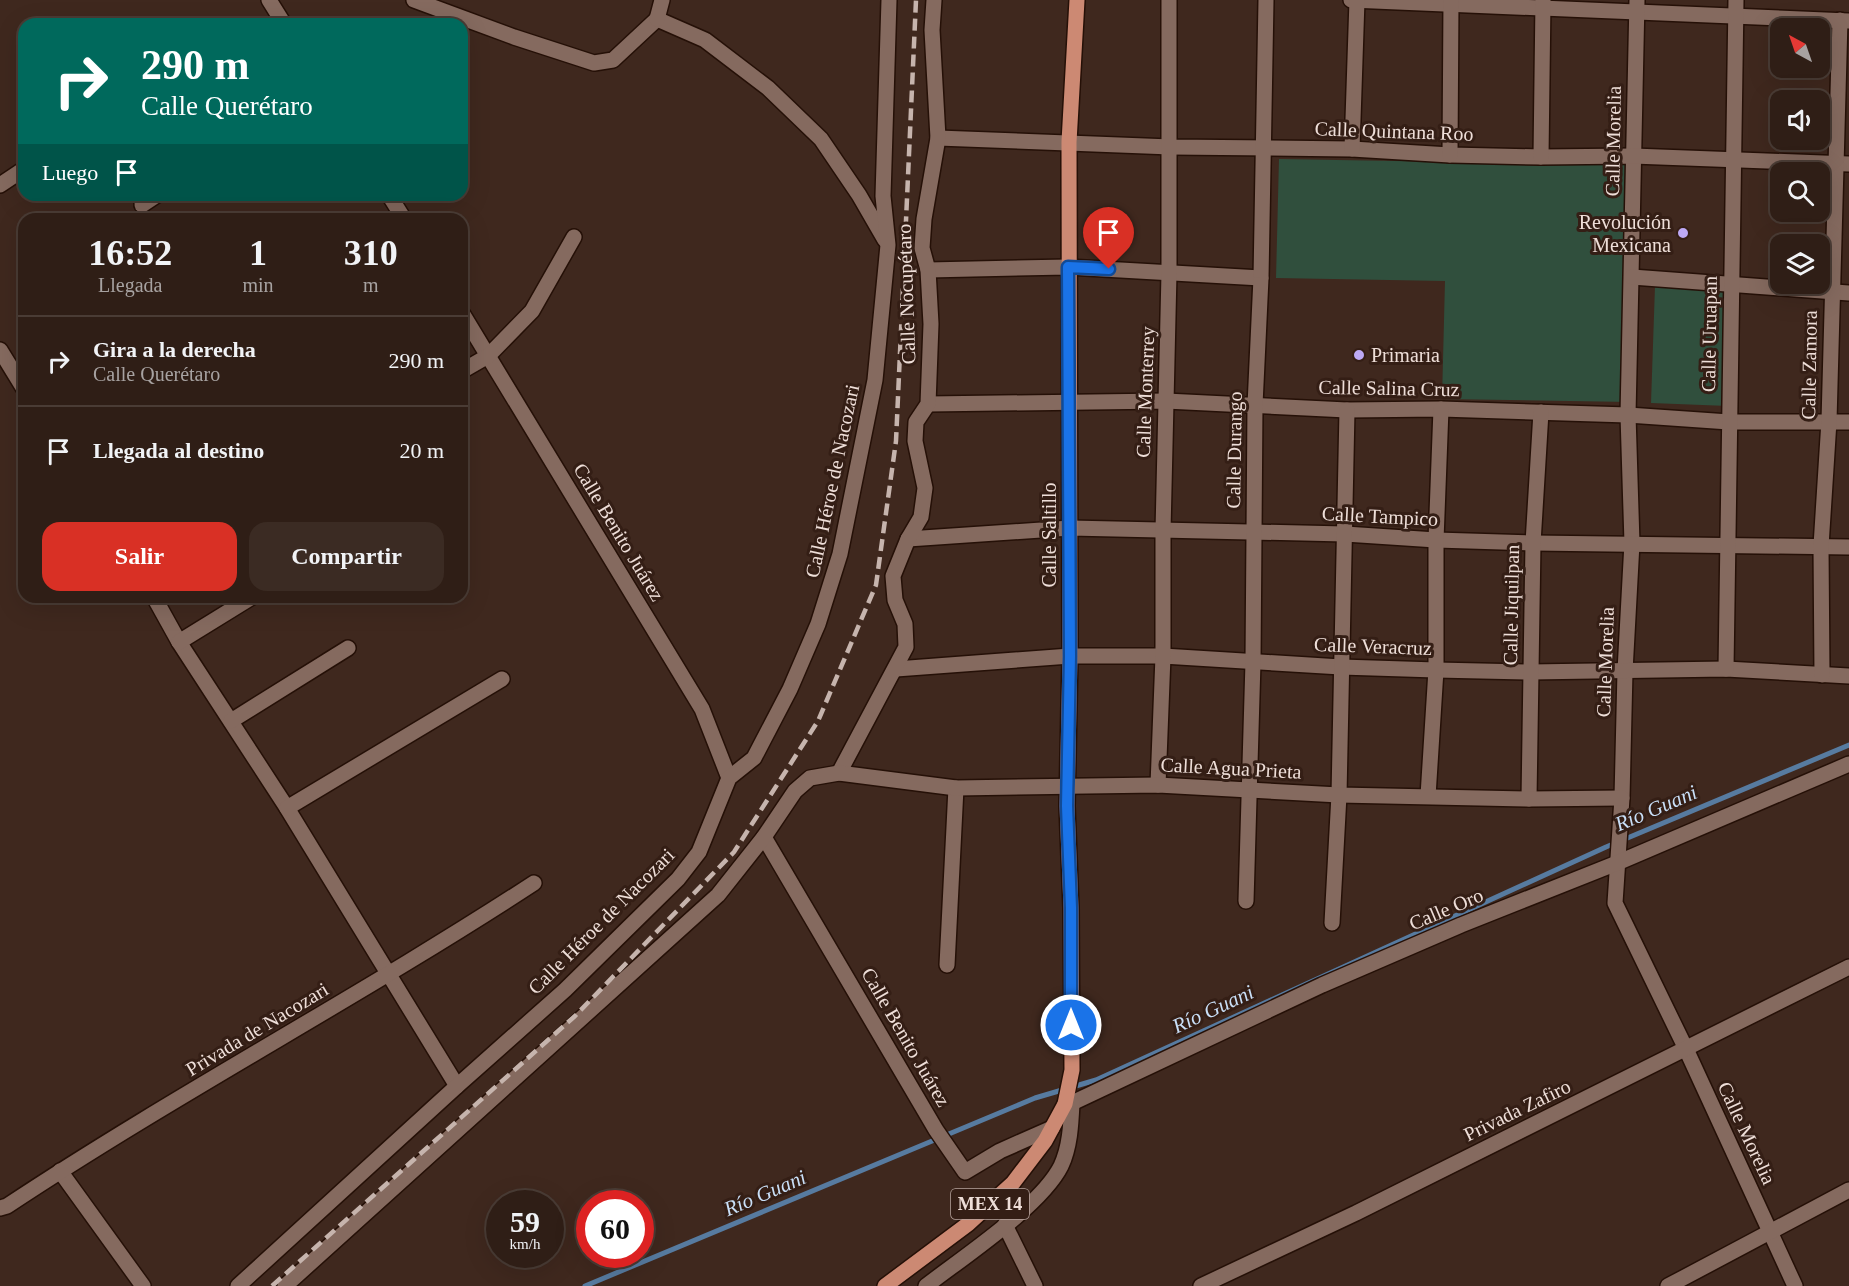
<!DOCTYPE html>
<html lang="es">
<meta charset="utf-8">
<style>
body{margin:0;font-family:Georgia,serif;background:#3b2b23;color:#f1f3f6;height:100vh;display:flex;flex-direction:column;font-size:22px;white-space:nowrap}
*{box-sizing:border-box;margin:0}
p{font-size:20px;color:#a7a2a1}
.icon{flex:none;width:33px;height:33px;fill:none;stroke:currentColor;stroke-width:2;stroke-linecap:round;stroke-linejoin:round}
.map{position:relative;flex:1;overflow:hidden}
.drawer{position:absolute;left:18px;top:213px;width:450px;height:390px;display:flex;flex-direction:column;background:#2f1e16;border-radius:18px;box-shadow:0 6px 24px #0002,0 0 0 2px #4a3c35}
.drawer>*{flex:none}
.banner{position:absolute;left:18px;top:18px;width:450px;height:183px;border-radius:18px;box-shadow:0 6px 24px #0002,0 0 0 2px #4a3c35;background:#00695c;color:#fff;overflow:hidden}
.needle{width:39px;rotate:320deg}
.fabs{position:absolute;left:1770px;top:18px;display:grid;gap:12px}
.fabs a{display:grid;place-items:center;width:60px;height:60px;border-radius:12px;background:#2f1e16;box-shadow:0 6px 24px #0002,0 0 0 2px #4a3c35;font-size:30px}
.speed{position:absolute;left:486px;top:1190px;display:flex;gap:12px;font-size:30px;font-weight:700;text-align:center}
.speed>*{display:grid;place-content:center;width:78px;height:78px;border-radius:50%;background:#2f1e16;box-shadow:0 6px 24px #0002,0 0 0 2px #4a3c35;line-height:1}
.speed small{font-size:15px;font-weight:400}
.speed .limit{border:9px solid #d22;background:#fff;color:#111}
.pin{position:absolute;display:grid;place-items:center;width:51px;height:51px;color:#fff;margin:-62px -26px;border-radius:50% 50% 50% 0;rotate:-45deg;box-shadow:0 0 6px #0007}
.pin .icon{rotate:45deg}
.me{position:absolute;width:66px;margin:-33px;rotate:0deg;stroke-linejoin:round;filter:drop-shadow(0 0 4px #0008)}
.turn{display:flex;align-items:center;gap:21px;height:126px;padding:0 24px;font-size:27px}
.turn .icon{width:78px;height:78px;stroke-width:2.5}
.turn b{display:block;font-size:42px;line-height:51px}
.then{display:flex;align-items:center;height:57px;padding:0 24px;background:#0003;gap:12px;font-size:22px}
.eta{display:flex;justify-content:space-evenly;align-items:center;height:102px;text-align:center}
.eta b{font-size:36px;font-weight:700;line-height:42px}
.primary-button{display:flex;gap:12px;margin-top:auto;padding:12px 24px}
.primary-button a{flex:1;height:69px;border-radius:18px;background:#d93025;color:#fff;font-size:24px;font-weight:700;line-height:69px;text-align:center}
.primary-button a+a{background:#3b2b23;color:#f1f3f6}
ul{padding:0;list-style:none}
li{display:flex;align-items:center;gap:18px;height:90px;padding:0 24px;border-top:2px solid #4a3c35}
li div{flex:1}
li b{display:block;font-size:22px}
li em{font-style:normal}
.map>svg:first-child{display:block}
.green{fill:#304f3d}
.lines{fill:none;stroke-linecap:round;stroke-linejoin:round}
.stream{stroke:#577ba0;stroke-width:5}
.street-casing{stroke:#251007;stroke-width:18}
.primary-casing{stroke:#251007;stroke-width:18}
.street{stroke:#856a5f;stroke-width:15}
.primary{stroke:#cc8973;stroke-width:15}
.rail{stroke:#c6b4ad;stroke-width:4.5;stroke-dasharray:12 6;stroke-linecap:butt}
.route-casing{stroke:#114b97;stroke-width:15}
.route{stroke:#1a73e8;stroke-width:10}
.poi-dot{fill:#bda9f5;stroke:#341e15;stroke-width:2}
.labels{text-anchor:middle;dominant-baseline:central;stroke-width:6;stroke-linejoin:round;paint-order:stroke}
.shield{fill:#341e15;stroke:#b6a49e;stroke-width:1.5}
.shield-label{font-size:18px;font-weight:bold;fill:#eeded8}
.street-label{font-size:20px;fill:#eeded8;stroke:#341e15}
.poi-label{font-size:20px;fill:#eeded8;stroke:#341e15;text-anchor:end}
.water-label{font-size:21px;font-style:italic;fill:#c9dff7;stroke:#341e15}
</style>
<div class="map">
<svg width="1849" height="1286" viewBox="0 0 1849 1286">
<rect width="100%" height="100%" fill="#3f281e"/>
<g class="green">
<path d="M 1279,159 L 1637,165 L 1631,402 L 1442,399 L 1445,281 L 1276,278 Z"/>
<path d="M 1655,286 L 1732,289 L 1728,406 L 1651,403 Z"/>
</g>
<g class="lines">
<path class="stream" d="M 585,1286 L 1035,1098 L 1096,1080 L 1606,847 L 1849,745"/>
<g class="street-casing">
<g id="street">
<path d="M 269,0 L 284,24"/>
<path d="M 414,0 L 514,37 L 594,63 L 613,60 L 657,19"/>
<path d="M 1351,0 L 1849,21"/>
<path d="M 1637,0 L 1628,415 L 1632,543 L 1625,671 L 1622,798 L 1615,903 L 1686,1049 L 1795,1286"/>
<path d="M 657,19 L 705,40 L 768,88 L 821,139 L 859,195 L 885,240"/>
<path d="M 657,19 L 662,0"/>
<path d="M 938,138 L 1171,147 L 1352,149 L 1450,155 L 1541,157 L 1633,156 L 1849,164"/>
<path d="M 1352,149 L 1357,0"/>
<path d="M 1450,155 L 1451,0"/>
<path d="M 1541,157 L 1543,0"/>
<path d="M 0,185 L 24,169"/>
<path d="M 389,195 L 404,219"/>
<path d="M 142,205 L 157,195"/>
<path d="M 928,270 L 1068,267 L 1261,278"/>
<path d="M 1632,277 L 1849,293"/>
<path d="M 462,313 L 702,709 L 729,778"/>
<path d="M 0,350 L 24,389"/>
<path d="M 462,371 L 488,356 L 532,311 L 574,237"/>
<path d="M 928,404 L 1166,401 L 1347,410 L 1441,409 L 1628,415 L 1729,422 L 1849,422"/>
<path d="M 908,539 L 1070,528 L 1345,534 L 1436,540 L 1533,543 L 1849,547"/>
<path d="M 154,597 L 179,642 L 287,808 L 457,1086"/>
<path d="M 179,642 L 252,597"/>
<path d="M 896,669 L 1070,656 L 1163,656 L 1341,667 L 1436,670 L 1530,672 L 1726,669 L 1849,676"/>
<path d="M 1726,669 L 1736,0"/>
<path d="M 1822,675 L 1821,546 L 1829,421 L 1840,20"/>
<path d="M 231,721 L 348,648"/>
<path d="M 839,773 L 906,647 L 905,624 L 895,600 L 893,576 L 908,539 L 921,517 L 925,488 L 915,441 L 916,422 L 928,404 L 931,324 L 928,270 L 922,248 L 924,219 L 938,138 L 932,30 L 934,0"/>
<path d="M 1158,785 L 1163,656 L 1163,531 L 1169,273 L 1169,0"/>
<path d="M 1428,796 L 1436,670 L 1436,540 L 1441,409"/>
<path d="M 1529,799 L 1533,543 L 1541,412"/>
<path d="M 287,808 L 502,679"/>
<path d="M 764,837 L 936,1130 L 965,1172 L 1000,1151 L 1052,1128"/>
<path d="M 1246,901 L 1253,662 L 1255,405 L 1261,278 L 1266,0"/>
<path d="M 1332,923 L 1339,795 L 1347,410"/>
<path d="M 947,965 L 956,788"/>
<path d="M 1065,1104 L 1072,1103 L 1322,985 L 1461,925 L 1617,863 L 1849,764"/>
<path d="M 60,1171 L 143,1286"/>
<path d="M 0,1208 L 7,1206 C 179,1092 361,996 534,883"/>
<path d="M 1005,1225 L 1035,1286"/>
<path d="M 238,1286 L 457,1086 L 565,990 L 678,879 L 699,852 L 729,778 L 754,758 L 790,689 L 818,624 L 840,554 L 875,380 L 888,245 L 883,196 L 889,0"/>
<path d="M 285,1286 L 718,895 L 764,837 L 795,791 L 810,778 L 839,773 L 956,788 L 1158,785 L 1339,795 L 1529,799 L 1622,798"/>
<path d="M 926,1286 C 962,1258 1041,1206 1061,1166 C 1070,1147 1071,1124 1072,1103"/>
<path d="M 1201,1286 L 1356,1213 L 1849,967"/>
<path d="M 1668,1286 L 1849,1190"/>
</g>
</g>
<g class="primary-casing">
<path id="primary" d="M 885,1286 L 968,1224 L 1013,1183 L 1045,1141 L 1065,1104 L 1072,1070 L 1071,908 L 1067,806 L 1070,656 L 1069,142 L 1077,0"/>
</g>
<use href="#street" class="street"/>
<use href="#primary" class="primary"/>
<path class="rail" d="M 272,1286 L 575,1016 L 734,852 L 818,721 L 876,585 L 896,441 L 916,0"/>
</g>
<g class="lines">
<g class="route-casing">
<path id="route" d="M 1071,1025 L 1071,908 L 1067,806 L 1070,656 L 1068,267 L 1109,269"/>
</g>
<use href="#route" class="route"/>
</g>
<g class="poi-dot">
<circle cx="1683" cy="233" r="6"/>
<circle cx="1359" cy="355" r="6"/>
</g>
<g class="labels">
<rect class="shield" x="951" y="1189" width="78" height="30" rx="4.5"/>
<g class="shield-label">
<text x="990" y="1204">MEX 14</text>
</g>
<g class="street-label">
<text transform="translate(1394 131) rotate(2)">Calle Quintana Roo</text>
<text transform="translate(1613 141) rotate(-89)">Calle Morelia</text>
<text transform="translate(906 294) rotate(-92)">Calle Nocupétaro</text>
<text transform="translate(1709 334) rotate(-89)">Calle Uruapan</text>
<text transform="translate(1809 365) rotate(-89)">Calle Zamora</text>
<text transform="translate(1389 388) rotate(1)">Calle Salina Cruz</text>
<text transform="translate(1145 392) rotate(-88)">Calle Monterrey</text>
<text transform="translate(1234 450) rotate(-89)">Calle Durango</text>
<text transform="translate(832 481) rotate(-78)">Calle Héroe de Nacozari</text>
<text transform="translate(1380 516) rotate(3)">Calle Tampico</text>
<text transform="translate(619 532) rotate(59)">Calle Benito Juárez</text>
<text transform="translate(1049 535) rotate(-90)">Calle Saltillo</text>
<text transform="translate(1511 605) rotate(-89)">Calle Jiquilpan</text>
<text transform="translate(1373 646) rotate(2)">Calle Veracruz</text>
<text transform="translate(1605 662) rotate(-88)">Calle Morelia</text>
<text transform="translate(1231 768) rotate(3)">Calle Agua Prieta</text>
<text transform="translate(1446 909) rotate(-23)">Calle Oro</text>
<text transform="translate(601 921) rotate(-45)">Calle Héroe de Nacozari</text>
<text transform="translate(257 1029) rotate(-31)">Privada de Nacozari</text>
<text transform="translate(906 1037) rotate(60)">Calle Benito Juárez</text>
<text transform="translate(1517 1110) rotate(-26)">Privada Zafiro</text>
<text transform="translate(1747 1133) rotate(65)">Calle Morelia</text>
</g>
<g class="poi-label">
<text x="1671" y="222">Revolución<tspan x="1671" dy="23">Mexicana</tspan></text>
<text x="1371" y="355" text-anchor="start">Primaria</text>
</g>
<g class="water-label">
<text transform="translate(1656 808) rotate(-23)">Río Guani</text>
<text transform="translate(1213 1009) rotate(-25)">Río Guani</text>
<text transform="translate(765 1193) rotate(-23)">Río Guani</text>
</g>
</g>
</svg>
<div class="fabs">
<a><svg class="needle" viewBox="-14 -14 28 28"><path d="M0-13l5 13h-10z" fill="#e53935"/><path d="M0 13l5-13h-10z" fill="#a7a2a1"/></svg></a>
<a><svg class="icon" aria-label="sound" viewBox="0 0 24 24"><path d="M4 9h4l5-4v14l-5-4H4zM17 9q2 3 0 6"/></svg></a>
<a><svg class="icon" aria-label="search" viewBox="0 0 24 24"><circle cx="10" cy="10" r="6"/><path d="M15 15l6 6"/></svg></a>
<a><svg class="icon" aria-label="layers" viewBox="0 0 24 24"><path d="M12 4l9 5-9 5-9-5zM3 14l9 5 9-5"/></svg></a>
</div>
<div class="speed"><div>59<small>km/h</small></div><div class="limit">60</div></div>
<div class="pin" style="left:1109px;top:269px;background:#d93025"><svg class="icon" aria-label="arrive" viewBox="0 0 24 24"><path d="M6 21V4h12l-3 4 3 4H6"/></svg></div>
<svg class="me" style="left:1071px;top:1025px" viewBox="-20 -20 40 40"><circle r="17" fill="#1a73e8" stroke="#fff" stroke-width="3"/><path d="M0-11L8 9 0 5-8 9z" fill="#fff"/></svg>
<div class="banner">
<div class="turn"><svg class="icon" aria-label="right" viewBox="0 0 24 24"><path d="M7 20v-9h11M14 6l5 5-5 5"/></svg><div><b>290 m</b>Calle Querétaro</div></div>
<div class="then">Luego<svg class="icon" aria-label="arrive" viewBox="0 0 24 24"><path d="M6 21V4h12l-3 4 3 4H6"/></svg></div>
</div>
<section class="drawer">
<div class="eta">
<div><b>16:52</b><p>Llegada</p></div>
<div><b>1</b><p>min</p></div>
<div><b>310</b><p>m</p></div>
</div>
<ul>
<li><svg class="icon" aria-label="right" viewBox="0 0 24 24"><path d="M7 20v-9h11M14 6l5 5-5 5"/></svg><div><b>Gira a la derecha</b><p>Calle Querétaro</p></div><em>290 m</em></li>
<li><svg class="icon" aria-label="arrive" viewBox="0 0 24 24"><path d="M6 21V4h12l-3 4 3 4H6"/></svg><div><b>Llegada al destino</b></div><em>20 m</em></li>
</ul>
<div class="primary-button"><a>Salir</a><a>Compartir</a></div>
</section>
</div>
